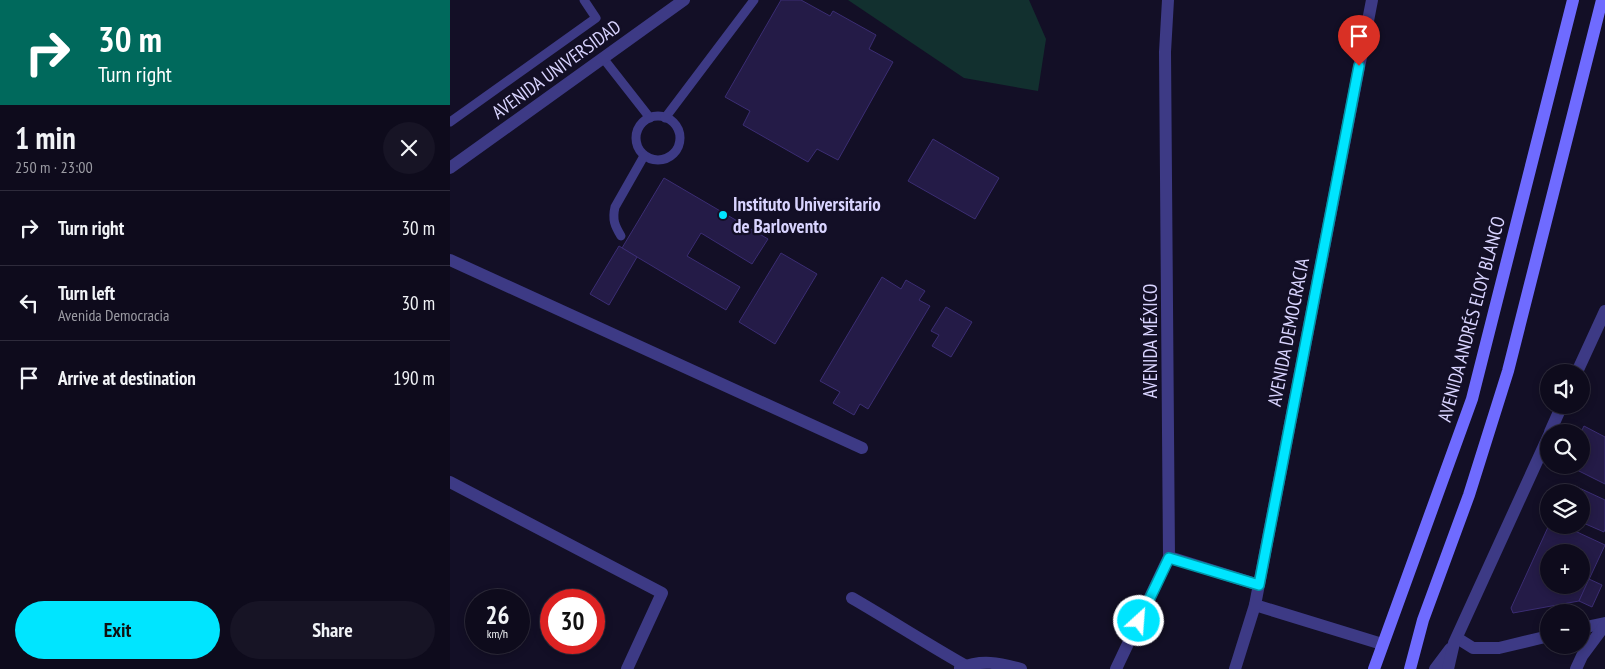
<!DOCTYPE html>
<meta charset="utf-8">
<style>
body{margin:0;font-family:"PT Sans Narrow",sans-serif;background:#171425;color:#f1f3f6;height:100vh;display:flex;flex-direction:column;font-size:19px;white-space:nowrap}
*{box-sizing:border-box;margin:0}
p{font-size:16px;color:#9b9ba3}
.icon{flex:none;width:28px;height:28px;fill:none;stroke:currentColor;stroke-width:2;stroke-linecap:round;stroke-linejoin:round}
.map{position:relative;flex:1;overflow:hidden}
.side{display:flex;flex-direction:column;background:#0e0b1c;width:450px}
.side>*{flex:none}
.banner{background:#00695c;color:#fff;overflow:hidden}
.fabs{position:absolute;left:1090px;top:364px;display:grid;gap:10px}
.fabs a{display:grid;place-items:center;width:50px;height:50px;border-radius:50%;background:#0e0b1c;box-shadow:0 2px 8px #0003,0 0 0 1px #2e2b3b;font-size:25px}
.speed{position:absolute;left:15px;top:589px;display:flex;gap:10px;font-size:25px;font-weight:700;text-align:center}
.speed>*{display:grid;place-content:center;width:65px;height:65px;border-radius:50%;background:#0e0b1c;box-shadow:0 2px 8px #0003,0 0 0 1px #2e2b3b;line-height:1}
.speed small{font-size:12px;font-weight:400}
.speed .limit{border:8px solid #d22;background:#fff;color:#111}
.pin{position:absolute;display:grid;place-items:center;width:42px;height:42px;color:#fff;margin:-51px -21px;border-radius:50% 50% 50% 0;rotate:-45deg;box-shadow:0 0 5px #0007}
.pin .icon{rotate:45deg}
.me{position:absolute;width:55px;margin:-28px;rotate:26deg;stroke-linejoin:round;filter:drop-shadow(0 0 4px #0008)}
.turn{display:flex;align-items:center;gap:18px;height:105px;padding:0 15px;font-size:22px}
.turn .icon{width:65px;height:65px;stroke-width:2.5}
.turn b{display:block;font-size:35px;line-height:42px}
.round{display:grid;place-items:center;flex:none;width:52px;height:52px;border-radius:26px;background:#171425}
.summary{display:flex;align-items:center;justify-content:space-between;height:85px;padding:0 15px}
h1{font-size:30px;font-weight:700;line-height:38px}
.button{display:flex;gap:10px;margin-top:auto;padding:10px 15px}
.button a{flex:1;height:58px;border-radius:30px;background:#00e5ff;color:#111;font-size:20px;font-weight:700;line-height:58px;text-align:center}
.button a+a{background:#171425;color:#f1f3f6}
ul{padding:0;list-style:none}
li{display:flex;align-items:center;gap:15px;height:75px;padding:0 15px;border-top:1px solid #2e2b3b}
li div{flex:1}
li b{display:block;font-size:19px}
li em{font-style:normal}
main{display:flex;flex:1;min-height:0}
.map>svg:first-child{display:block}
.green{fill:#12302f}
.building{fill:#241b47;stroke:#3b2d73;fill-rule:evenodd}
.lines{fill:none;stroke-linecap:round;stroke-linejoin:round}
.lane{stroke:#3d3a85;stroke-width:9}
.street{stroke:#3d3a85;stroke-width:12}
.secondary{stroke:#6f6bff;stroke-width:12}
.route-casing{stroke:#0095a6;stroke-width:12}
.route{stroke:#00e5ff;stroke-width:9}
.poi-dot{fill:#00e5ff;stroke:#130f26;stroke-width:2}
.labels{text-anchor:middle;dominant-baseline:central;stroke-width:4.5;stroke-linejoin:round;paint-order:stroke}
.street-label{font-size:19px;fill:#d9d4ff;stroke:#130f26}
.poi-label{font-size:19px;font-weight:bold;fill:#d9d4ff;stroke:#130f26;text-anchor:start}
</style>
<main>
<section class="side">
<div class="banner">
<div class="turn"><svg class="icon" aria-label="right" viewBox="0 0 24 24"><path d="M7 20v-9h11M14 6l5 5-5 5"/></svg><div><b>30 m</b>Turn right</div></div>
</div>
<div class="summary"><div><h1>1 min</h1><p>250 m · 23:00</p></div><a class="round"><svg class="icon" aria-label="close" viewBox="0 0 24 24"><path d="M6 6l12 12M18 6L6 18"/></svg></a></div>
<ul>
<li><svg class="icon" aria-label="right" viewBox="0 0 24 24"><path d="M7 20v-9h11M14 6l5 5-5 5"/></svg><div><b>Turn right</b></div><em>30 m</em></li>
<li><svg class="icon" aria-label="left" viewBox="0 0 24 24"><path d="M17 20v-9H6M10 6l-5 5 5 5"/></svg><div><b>Turn left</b><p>Avenida Democracia</p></div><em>30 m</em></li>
<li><svg class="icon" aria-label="arrive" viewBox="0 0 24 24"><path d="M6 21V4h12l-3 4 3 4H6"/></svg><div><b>Arrive at destination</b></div><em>190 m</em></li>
</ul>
<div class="button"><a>Exit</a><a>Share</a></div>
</section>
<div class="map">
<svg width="1155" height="669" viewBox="0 0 1155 669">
<rect width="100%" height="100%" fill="#130f26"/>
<path class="green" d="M 398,0 L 579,0 L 596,39 L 588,91 L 514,78 Z"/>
<g class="building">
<path d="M 331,0 L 351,0 L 380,16 L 383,11 L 426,35 L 419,49 L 443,62 L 388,160 L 367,149 L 358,162 L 293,125 L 300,111 L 275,97 Z"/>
<path d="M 483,139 L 549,178 L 525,219 L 458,181 Z"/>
<path d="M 214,178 L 318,239 L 302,264 L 251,233 L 237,256 L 290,287 L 276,310 L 172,248 Z"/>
<path d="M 169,246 L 187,257 L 159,305 L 140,294 Z"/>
<path d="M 331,253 L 367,274 L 325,344 L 289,322 Z"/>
<path d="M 432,277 L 451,289 L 456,280 L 475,291 L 469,300 L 480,306 L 418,409 L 410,404 L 404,415 L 383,403 L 390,392 L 370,381 Z"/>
<path d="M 496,307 L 522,322 L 501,357 L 482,346 L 489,335 L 481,331 Z"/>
<path d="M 1134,426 L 1155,437 L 1155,484 L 1117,465 L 1131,465 L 1131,432 Z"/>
<path d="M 1125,486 L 1155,500 L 1155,529 L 1154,532 L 1131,522 L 1131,492 L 1123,492 Z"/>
<path d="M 1099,525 L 1112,525 L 1155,545 L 1129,601 L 1063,613 L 1061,608 ZM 1099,552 L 1131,552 L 1131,585 L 1099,585 Z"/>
<path d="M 1139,579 L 1152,585 L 1142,607 L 1129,601 Z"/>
</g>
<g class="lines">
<g class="lane">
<path d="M 153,58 L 200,118"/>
<circle cx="208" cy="138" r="22"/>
<path d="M 215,118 L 304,0"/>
<path d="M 0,122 L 146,18 L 134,0"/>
<path d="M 171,236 C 165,226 162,220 165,207 L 194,156"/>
</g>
<g class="street">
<path d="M 0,168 L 234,0"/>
<path d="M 0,260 L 412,448"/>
<path d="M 1127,372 L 1155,311"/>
<path d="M 1100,432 L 1112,405"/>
<path d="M 0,482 L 212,593 L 177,669"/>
<path d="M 719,557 L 809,585"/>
<path d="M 402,598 C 440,620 477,644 516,666"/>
<path d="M 805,605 L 932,644"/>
<path d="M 1131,628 L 1155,623"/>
<path d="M 1007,638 L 1023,648 L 1049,648 L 1099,636"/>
<path d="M 510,668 C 532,659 549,663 571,669"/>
<path d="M 666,669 L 719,557 L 715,52 L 718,0"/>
<path d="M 785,669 L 805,605 L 922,0"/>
<path d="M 985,669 L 1000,649"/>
<path d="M 998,669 L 1004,643 L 1099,435"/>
<path d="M 1126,669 L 1132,656 L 1155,625"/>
</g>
<g class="secondary">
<path d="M 924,669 L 1022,399 L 1123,0"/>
<path d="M 960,669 L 973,620 L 1019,495 L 1058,371 L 1152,0"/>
</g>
</g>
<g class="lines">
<g class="route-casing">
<path id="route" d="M 689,621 L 719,558 L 809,585 L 909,66"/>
</g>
<use href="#route" class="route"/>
</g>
<circle class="poi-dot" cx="273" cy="215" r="5"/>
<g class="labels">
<g class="street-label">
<text transform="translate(106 69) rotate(-36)">AVENIDA UNIVERSIDAD</text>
<text transform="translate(1021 319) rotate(-75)">AVENIDA ANDRÉS ELOY BLANCO</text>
<text transform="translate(838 332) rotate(-79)">AVENIDA DEMOCRACIA</text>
<text transform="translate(700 341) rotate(-90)">AVENIDA MÉXICO</text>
</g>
<g class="poi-label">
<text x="283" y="204">Instituto Universitario<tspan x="283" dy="22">de Barlovento</tspan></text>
</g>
</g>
</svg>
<div class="fabs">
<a><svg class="icon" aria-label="sound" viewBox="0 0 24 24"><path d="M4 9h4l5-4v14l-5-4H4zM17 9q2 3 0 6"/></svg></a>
<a><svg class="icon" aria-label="search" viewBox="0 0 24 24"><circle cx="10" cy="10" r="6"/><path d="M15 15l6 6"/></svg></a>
<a><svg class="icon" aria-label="layers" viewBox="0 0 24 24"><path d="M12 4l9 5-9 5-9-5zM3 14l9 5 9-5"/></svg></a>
<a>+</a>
<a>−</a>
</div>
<div class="speed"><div>26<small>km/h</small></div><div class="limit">30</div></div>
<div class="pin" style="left:909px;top:66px;background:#d93025"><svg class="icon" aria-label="arrive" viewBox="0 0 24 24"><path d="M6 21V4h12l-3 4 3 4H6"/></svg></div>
<svg class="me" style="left:689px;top:621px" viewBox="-20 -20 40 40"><circle r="17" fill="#00e5ff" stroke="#fff" stroke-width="3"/><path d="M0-11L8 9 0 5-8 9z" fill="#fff"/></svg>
</div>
</main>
